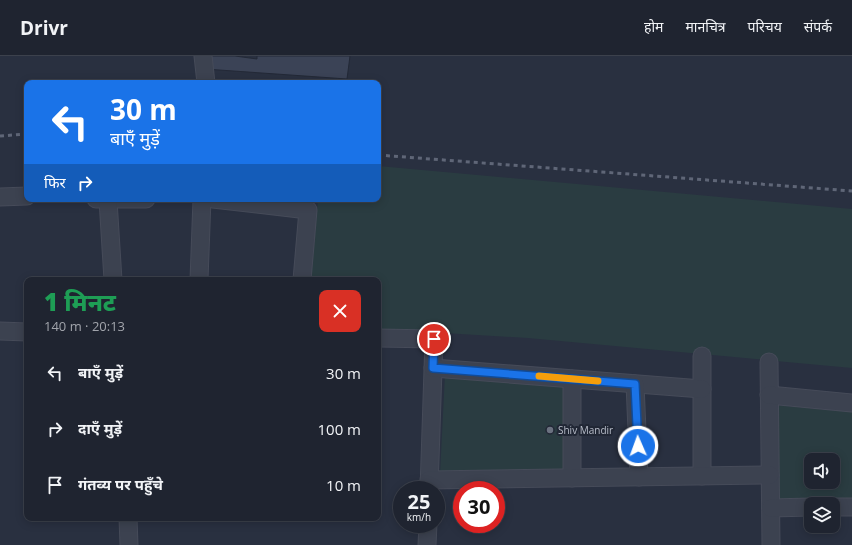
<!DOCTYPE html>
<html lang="hi">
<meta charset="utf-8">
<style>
body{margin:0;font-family:"Open Sans","Noto Sans Devanagari",sans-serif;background:#2c303c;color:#f1f3f6;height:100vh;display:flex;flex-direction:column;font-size:15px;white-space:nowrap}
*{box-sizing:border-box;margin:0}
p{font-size:13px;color:#a1a4ab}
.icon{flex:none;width:22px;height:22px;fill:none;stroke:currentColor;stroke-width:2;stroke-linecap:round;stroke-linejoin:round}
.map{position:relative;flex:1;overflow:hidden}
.sheet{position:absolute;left:24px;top:221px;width:357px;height:244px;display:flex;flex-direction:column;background:#1f2430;border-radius:8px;box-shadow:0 2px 10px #0003,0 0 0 1px #3c414c}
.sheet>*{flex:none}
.top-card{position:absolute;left:24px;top:24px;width:357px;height:122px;border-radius:8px;box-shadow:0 2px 10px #0003,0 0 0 1px #3c414c;background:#1a73e8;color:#fff;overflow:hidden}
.tools{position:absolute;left:804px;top:397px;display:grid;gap:8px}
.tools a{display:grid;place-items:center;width:36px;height:36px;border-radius:8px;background:#1f2430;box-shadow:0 2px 10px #0003,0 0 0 1px #3c414c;font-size:20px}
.speed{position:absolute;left:393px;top:425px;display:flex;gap:8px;font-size:20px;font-weight:700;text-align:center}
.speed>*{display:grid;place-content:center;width:52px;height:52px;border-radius:50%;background:#1f2430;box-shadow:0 2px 10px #0003,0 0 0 1px #3c414c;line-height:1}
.speed small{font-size:10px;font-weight:400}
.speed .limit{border:6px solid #d22;background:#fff;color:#111}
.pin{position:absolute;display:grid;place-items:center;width:34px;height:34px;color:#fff;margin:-17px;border:2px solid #fff;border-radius:50%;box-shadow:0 1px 4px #0007}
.me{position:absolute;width:44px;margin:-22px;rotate:358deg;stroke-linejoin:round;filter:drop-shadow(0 0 3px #0008)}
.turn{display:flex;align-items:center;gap:14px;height:84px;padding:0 20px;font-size:18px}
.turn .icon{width:52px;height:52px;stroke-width:2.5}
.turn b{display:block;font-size:28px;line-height:34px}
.then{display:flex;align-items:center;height:38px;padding:0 20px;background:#0003;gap:8px;font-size:15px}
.round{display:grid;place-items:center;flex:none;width:42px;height:42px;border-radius:8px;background:#2c303c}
.headline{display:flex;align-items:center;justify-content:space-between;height:68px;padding:0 20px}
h1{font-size:24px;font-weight:800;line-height:30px;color:#1e9e55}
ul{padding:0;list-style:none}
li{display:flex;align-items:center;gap:12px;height:56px;padding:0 20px}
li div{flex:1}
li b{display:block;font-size:15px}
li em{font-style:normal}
header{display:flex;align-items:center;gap:24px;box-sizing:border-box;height:56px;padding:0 20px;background:#1f2430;border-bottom:1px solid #3c414c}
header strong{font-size:19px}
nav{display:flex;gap:22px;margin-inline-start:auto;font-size:14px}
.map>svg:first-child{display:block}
.green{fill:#2a3c41;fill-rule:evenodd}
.building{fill:#3b4356;stroke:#232937}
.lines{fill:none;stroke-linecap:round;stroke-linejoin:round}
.minor-casing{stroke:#464b59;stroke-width:19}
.minor{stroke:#3c4250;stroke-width:17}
.rail{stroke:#5f6677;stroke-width:3;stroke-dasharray:4 4;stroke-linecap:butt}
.route-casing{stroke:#114b97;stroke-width:10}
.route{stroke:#1a73e8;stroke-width:7}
.slow{stroke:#f59e0b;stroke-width:7}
.worship-dot{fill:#6b7280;stroke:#212735;stroke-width:1.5}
.labels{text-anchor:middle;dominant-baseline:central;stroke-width:4;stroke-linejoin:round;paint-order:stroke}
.poi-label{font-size:10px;fill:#b9beca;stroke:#212735;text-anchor:start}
</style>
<header>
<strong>Drivr</strong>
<nav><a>होम</a><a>मानचित्र</a><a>परिचय</a><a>संपर्क</a></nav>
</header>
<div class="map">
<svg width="852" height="489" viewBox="0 0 852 489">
<rect width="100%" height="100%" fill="#293040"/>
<g class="green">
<path d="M 378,110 L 852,153 L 852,312 L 528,282 L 378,273 L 378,224 L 311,224 L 318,143 L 378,143 Z"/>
<path d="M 445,318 L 565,327 L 566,417 L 440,418 Z"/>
<path d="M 774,349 L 852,356 L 852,443 L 777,443 ZM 811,404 L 833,404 L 833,426 L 811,426 Z"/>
</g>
<path class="building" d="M 206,0 L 235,0 L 257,3 L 257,0 L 350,0 L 347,23 L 205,13 Z"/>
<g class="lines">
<g class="minor-casing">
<g id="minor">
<path d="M 203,0 L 206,27"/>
<path d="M 0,141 L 27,140"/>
<path d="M 96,143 L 146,143"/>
<path d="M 213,143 L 308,154 L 302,224"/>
<path d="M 108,144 L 113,224"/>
<path d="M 199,224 L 202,143"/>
<path d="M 0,275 L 27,276"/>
<path d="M 378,282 L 434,283 L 429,434"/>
<path d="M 702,300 L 702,420"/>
<path d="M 769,306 L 771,489"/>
<path d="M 433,312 L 702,333"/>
<path d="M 572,323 L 572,422"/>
<path d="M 635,328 L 639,421"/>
<path d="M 769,339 L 852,347"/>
<path d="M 429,424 L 770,419"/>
<path d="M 833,451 L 852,451"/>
<path d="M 771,452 L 811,451"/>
<path d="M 128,462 L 129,489"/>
<path d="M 427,489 L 428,468"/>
</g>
</g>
<use href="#minor" class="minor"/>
<g class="rail">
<path d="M 0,80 L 27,78"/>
<path d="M 378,99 L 852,135"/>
</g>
</g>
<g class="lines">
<g class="route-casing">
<path id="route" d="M 434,283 L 433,312 L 635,328 L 638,390"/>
</g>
<use href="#route" class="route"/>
<path class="slow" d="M 539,320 L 598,325"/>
</g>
<circle class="worship-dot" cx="550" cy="374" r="4"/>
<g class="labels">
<g class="poi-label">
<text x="558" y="374">Shiv Mandir</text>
</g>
</g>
</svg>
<div class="tools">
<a><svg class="icon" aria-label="sound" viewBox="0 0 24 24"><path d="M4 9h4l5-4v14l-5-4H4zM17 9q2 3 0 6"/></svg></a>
<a><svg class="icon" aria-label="layers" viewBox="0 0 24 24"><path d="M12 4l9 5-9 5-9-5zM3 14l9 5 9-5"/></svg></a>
</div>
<div class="speed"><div>25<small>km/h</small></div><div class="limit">30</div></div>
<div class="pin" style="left:434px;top:283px;background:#d93025"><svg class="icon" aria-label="arrive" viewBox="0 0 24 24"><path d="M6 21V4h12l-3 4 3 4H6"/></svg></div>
<svg class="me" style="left:638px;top:390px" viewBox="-20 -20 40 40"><circle r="17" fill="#1a73e8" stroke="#fff" stroke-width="3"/><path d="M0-11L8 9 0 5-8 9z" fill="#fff"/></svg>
<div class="top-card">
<div class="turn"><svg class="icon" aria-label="left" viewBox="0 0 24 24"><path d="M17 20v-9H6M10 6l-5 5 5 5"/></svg><div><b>30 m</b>बाएँ मुड़ें</div></div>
<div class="then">फिर<svg class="icon" aria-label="right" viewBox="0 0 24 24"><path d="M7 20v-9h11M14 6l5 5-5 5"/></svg></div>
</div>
<section class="sheet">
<div class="headline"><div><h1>1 मिनट</h1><p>140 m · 20:13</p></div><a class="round" style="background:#d93025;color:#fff"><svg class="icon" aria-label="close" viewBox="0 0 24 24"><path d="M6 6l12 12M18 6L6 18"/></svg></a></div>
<ul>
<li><svg class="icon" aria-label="left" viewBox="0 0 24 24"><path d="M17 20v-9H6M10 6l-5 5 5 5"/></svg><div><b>बाएँ मुड़ें</b></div><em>30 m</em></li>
<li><svg class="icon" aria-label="right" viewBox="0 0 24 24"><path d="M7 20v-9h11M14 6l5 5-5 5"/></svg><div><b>दाएँ मुड़ें</b></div><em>100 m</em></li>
<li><svg class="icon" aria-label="arrive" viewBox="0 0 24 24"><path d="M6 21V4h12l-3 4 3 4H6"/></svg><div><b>गंतव्य पर पहुँचे</b></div><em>10 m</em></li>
</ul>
</section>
</div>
